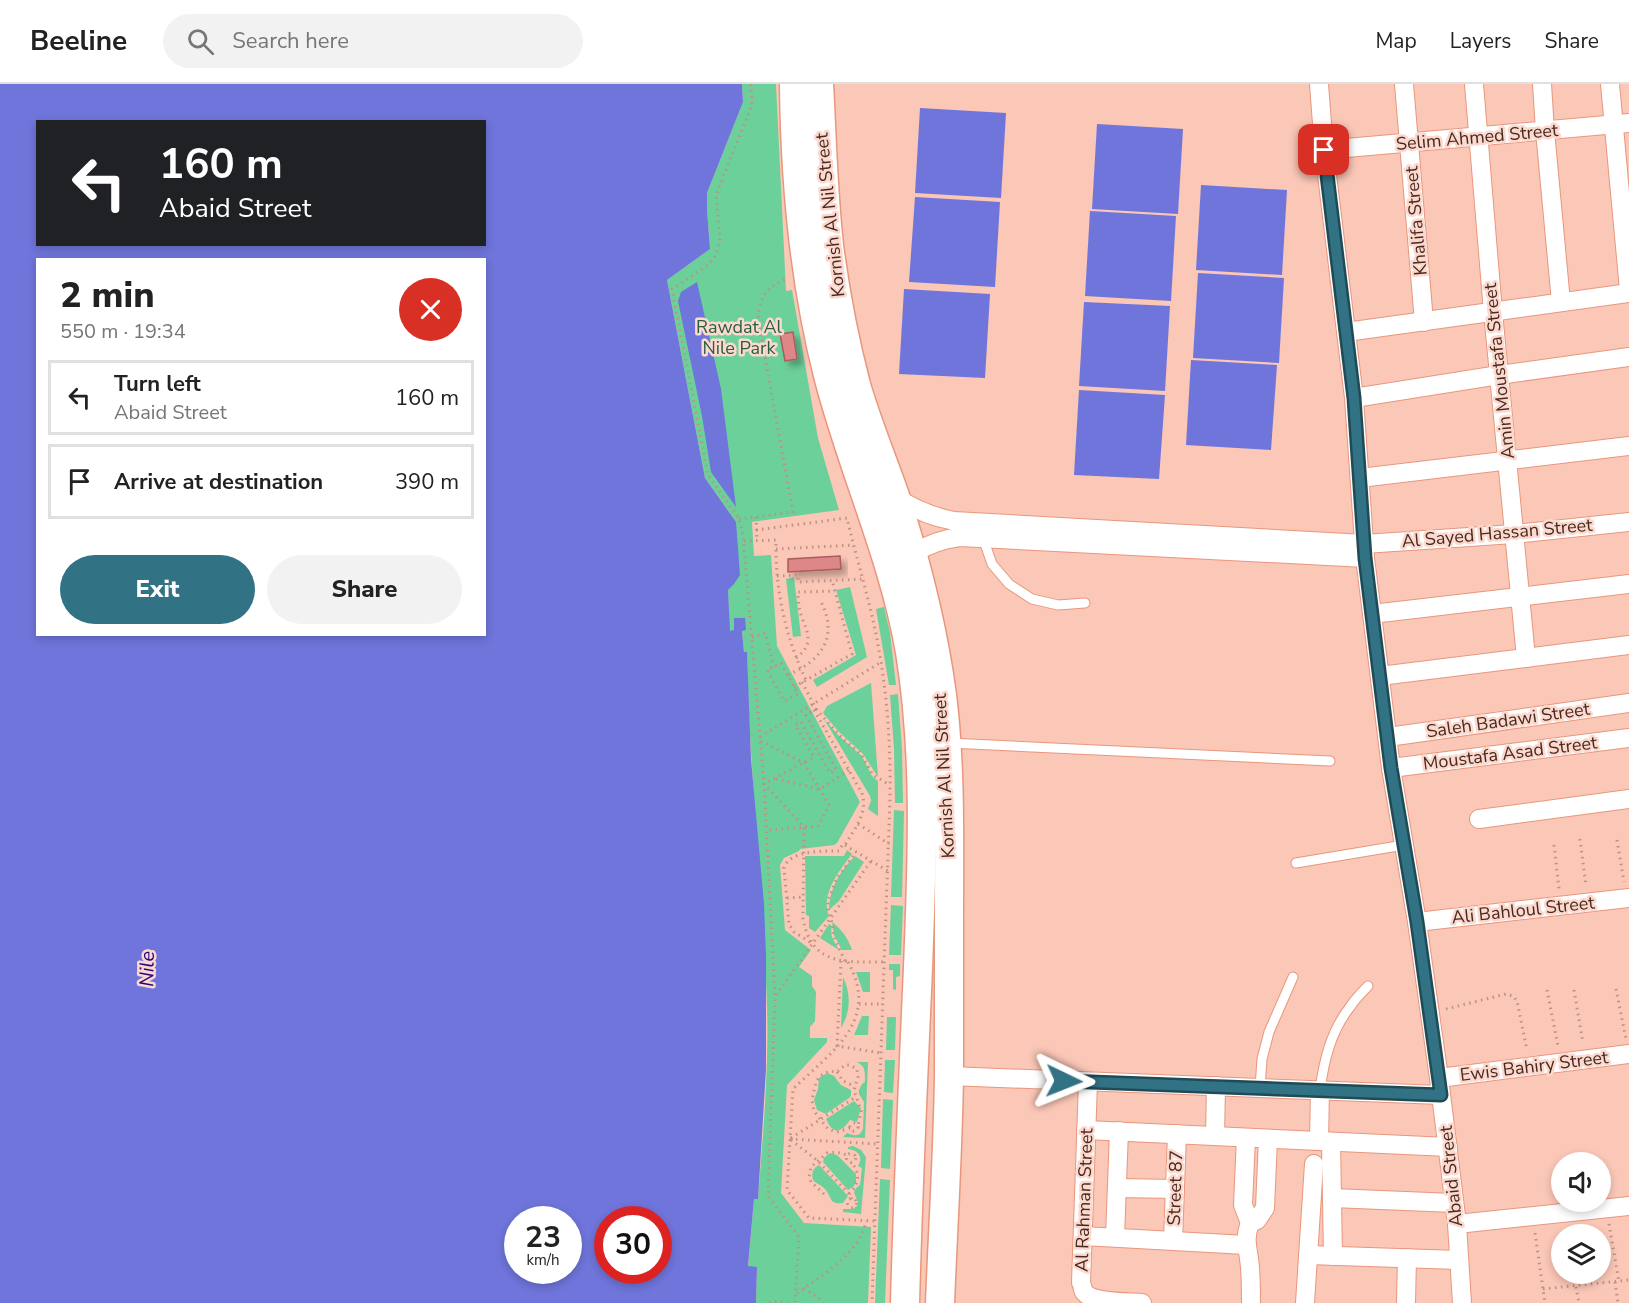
<!DOCTYPE html>
<meta charset="utf-8">
<style>
body{margin:0;font-family:"Nunito Sans",sans-serif;background:#f2f2f2;color:#222;height:100vh;display:flex;flex-direction:column;font-size:22px;white-space:nowrap}
*{box-sizing:border-box;margin:0}
p{font-size:20px;color:#767676}
.icon{flex:none;width:33px;height:33px;fill:none;stroke:currentColor;stroke-width:2;stroke-linecap:round;stroke-linejoin:round}
.map{position:relative;flex:1;overflow:hidden}
.details{position:absolute;left:36px;top:174px;width:450px;height:378px;display:flex;flex-direction:column;background:#fff;border-radius:0px;box-shadow:0 3px 9px #0003}
.details>*{flex:none}
.hud{position:absolute;left:36px;top:36px;width:450px;height:126px;border-radius:0px;box-shadow:0 3px 9px #0003;background:#202124;color:#fff;overflow:hidden}
.fabs{position:absolute;left:1551px;top:1068px;display:grid;gap:12px}
.fabs a{display:grid;place-items:center;width:60px;height:60px;border-radius:50%;background:#fff;box-shadow:0 3px 9px #0003;font-size:30px}
.speed{position:absolute;left:504px;top:1122px;display:flex;gap:12px;font-size:30px;font-weight:700;text-align:center}
.speed>*{display:grid;place-content:center;width:78px;height:78px;border-radius:50%;background:#fff;box-shadow:0 3px 9px #0003;line-height:1}
.speed small{font-size:15px;font-weight:400}
.speed .limit{border:9px solid #d22;background:#fff;color:#111}
.pin{position:absolute;display:grid;place-items:center;width:51px;height:51px;color:#fff;margin:-26px;border-radius:12px;box-shadow:0 3px 9px #0006}
.me{position:absolute;width:66px;margin:-33px;rotate:92deg;stroke-linejoin:round;filter:drop-shadow(0 0 4px #0008)}
.turn{display:flex;align-items:center;gap:21px;height:126px;padding:0 24px;font-size:27px}
.turn .icon{width:78px;height:78px;stroke-width:2.5}
.turn b{display:block;font-size:42px;line-height:51px}
.round{display:grid;place-items:center;flex:none;width:63px;height:63px;border-radius:32px;background:#f2f2f2}
.overview{display:flex;align-items:center;justify-content:space-between;height:102px;padding:0 24px}
h1{font-size:36px;font-weight:800;line-height:45px}
.button{display:flex;gap:12px;margin-top:auto;padding:12px 24px}
.button a{flex:1;height:69px;border-radius:36px;background:#317385;color:#fff;font-size:24px;font-weight:800;line-height:69px;text-align:center}
.button a+a{background:#f2f2f2;color:#222}
ul{padding:0;list-style:none}
li{display:flex;align-items:center;gap:18px;height:75px;margin:0 12px 9px;padding:0 12px;border:3px solid #e0e0e0;border-radius:0px}
li div{flex:1}
li b{display:block;font-size:22px}
li em{font-style:normal}
header{display:flex;align-items:center;gap:36px;box-sizing:border-box;height:84px;padding:0 30px;background:#fff;border-bottom:2px solid #e0e0e0}
header strong{font-size:28px}
nav{display:flex;gap:33px;margin-inline-start:auto;font-size:21px}
.search{width:420px;height:54px;background:#f2f2f2;display:flex;align-items:center;gap:15px;box-sizing:border-box;padding:0 21px;border-radius:33px;color:#767676;font-size:22px}
.map>svg:first-child{display:block}
.green{fill:#6cd09b}
.water{fill:#6f75da;fill-rule:evenodd}
.building{fill:#dd8789;stroke:#ac5b5e;stroke-width:1.5;filter:url(#shadow)}
.lines{fill:none;stroke-linecap:round;stroke-linejoin:round}
.service-casing{stroke:#e8977d;stroke-width:11}
.minor-casing{stroke:#e8977d;stroke-width:20}
.trunk-casing{stroke:#e8977d;stroke-width:31}
.path{stroke:#be9183;stroke-width:3;stroke-dasharray:1.5 4.5;stroke-linecap:butt}
.service{stroke:#fff;stroke-width:9}
.minor{stroke:#fff;stroke-width:18}
.trunk{stroke:#fff;stroke-width:28}
.route-casing{stroke:#204b56;stroke-width:15}
.route{stroke:#317385;stroke-width:10}
.labels{text-anchor:middle;dominant-baseline:central;stroke-width:5;stroke-linejoin:round;paint-order:stroke}
.street-label{font-size:18px;fill:#49281e;stroke:#fcd9ce}
.park-label{font-size:18px;fill:#2a5e43;stroke:#fcd9ce}
.water-label{font-size:20px;font-style:italic;fill:#240081;stroke:#fcd9ce}
</style>
<header>
<strong>Beeline</strong>
<div class="search"><svg class="icon" aria-label="search" viewBox="0 0 24 24"><circle cx="10" cy="10" r="6"/><path d="M15 15l6 6"/></svg>Search here</div>
<nav><a>Map</a><a>Layers</a><a>Share</a></nav>
</header>
<div class="map">
<svg width="1629" height="1219" viewBox="0 0 1629 1219">
<defs>
<filter id="shadow"><feDropShadow dx="5.5" dy="5.5" stdDeviation="3" flood-color="#0004"/></filter>
</defs>
<rect width="100%" height="100%" fill="#fbc7b7"/>
<g class="green">
<path d="M 742,0 L 776,0 L 786,207 L 792,206 L 818,354 L 839,426 L 752,438 L 754,472 L 771,471 L 777,562 L 860,718 L 837,759 L 834,761 L 800,765 L 799,767 L 784,774 L 780,781 L 785,846 L 811,866 L 799,883 L 812,892 L 812,902 L 816,908 L 815,937 L 810,943 L 810,954 L 827,954 L 827,958 L 787,1001 L 781,1109 L 804,1139 L 871,1143 L 868,1219 L 756,1219 L 757,1183 L 748,1183 L 754,1115 L 758,1115 C 763,1051 769,987 767,923 C 763,805 749,687 747,568 L 744,568 L 742,547 L 745,534 L 734,534 L 734,547 L 729,547 L 728,506 L 736,438 L 705,394 L 667,196 L 710,165 L 707,126 L 707,109 L 743,18 Z"/>
<path d="M 794,493 L 801,552 L 793,553 L 786,495 Z"/>
<path d="M 850,503 L 867,573 L 817,603 L 813,596 L 856,571 L 836,506 Z"/>
<path d="M 884,523 L 890,549 L 896,601 L 889,601 L 876,525 Z"/>
<path d="M 871,599 L 878,693 L 863,670 L 838,647 L 823,629 L 827,622 Z"/>
<path d="M 898,610 L 902,665 L 903,719 L 895,719 L 894,665 L 890,611 Z"/>
<path d="M 824,635 L 839,652 L 862,672 L 872,692 L 878,697 L 878,732 L 868,725 L 871,717 L 870,712 Z"/>
<path d="M 894,726 L 904,727 L 902,813 L 891,813 Z"/>
<path d="M 847,766 L 852,770 C 840,786 820,810 829,832 L 815,848 L 809,844 L 809,832 L 806,831 L 805,772 L 844,772 Z"/>
<path d="M 855,772 L 864,778 L 839,817 L 829,826 C 829,805 840,787 855,772 Z"/>
<path d="M 891,821 L 903,822 L 901,871 L 889,871 Z"/>
<path d="M 832,838 C 842,846 848,854 852,866 L 842,866 L 834,851 Z"/>
<path d="M 829,840 L 832,842 C 829,852 835,858 839,866 L 820,854 Z"/>
<path d="M 889,880 L 900,880 L 900,892 L 896,893 L 896,906 L 893,905 L 893,886 L 889,886 Z"/>
<path d="M 856,888 L 870,888 L 870,908 L 863,908 Z"/>
<path d="M 843,893 C 851,910 851,927 841,944 Z"/>
<path d="M 862,932 L 869,932 L 868,951 L 854,951 Z"/>
<path d="M 887,933 L 896,933 L 895,966 L 886,966 Z"/>
<path d="M 885,976 L 895,976 L 893,1009 L 884,1008 Z"/>
<path d="M 856,978 L 868,978 L 865,1054 L 843,1053 L 847,1049 C 854,1052 861,1053 863,1044 L 864,1018 L 859,1010 L 859,1006 L 862,1000 L 865,998 C 865,989 866,981 856,978 Z"/>
<path d="M 827,989 L 834,992 L 841,1001 L 851,1006 L 851,1012 L 849,1014 L 826,1030 L 817,1026 L 814,1016 L 818,1005 L 819,994 Z"/>
<path d="M 883,1015 L 893,1016 L 890,1085 L 881,1084 Z"/>
<path d="M 854,1017 L 861,1024 L 857,1038 L 850,1036 C 841,1049 833,1051 826,1035 Z"/>
<path d="M 853,1062 L 861,1066 L 866,1073 L 861,1130 L 843,1128 L 843,1125 L 853,1125 L 858,1121 C 859,1112 848,1109 860,1101 L 862,1084 L 858,1082 C 864,1073 858,1066 848,1065 L 848,1063 Z"/>
<path d="M 830,1069 L 837,1071 L 856,1090 L 856,1098 L 854,1102 L 848,1106 L 823,1078 L 824,1074 Z"/>
<path d="M 819,1081 L 848,1112 L 843,1119 C 829,1121 832,1113 825,1105 C 822,1101 816,1100 813,1096 C 811,1089 813,1084 819,1081 Z"/>
<path d="M 880,1095 L 890,1096 L 885,1219 L 875,1219 Z"/>
</g>
<g class="water">
<path d="M 0,0 L 742,0 L 743,18 L 707,109 L 707,126 L 710,165 L 667,196 L 705,394 L 736,438 L 740,491 L 734,500 L 728,506 L 730,547 L 734,546 L 734,534 L 745,534 L 746,546 L 742,547 L 744,568 L 747,568 L 751,675 L 764,820 L 766,872 L 766,985 L 758,1115 L 754,1115 L 748,1182 L 757,1183 L 756,1219 L 0,1219 ZM 38,38 L 484,38 L 484,160 L 38,160 ZM 38,176 L 484,176 L 484,550 L 38,550 ZM 518,1136 L 568,1136 L 568,1186 L 518,1186 ZM 608,1136 L 658,1136 L 658,1186 L 608,1186 Z"/>
<path d="M 920,24 L 1006,29 L 1001,114 L 915,109 Z"/>
<path d="M 1097,40 L 1183,45 L 1178,130 L 1092,125 Z"/>
<path d="M 1201,101 L 1287,106 L 1282,191 L 1196,186 Z"/>
<path d="M 915,113 L 1000,118 L 995,203 L 909,198 Z"/>
<path d="M 1090,127 L 1176,132 L 1171,217 L 1085,212 Z"/>
<path d="M 1198,189 L 1284,194 L 1279,279 L 1193,274 Z"/>
<path d="M 697,198 L 721,305 L 736,423 L 711,388 L 702,332 L 678,217 L 681,208 Z"/>
<path d="M 904,205 L 990,210 L 985,294 L 899,290 Z"/>
<path d="M 1084,218 L 1170,222 L 1165,307 L 1079,302 Z"/>
<path d="M 1191,276 L 1277,281 L 1271,366 L 1186,361 Z"/>
<path d="M 1079,306 L 1165,311 L 1159,395 L 1074,391 Z"/>
</g>
<g class="building">
<path d="M 793,248 L 797,275 L 785,277 L 780,250 Z"/>
<path d="M 840,472 L 841,485 L 788,488 L 788,475 Z"/>
</g>
<g class="lines">
<g class="service-casing">
<g id="service">
<path d="M 983,454 L 992,480 L 1009,500 L 1032,515 L 1058,521 L 1085,519"/>
<path d="M 949,659 L 1330,677"/>
<path d="M 1296,779 L 1404,761"/>
<path d="M 1260,1004 L 1262,975 L 1269,948 L 1293,893"/>
<path d="M 1320,1006 C 1324,976 1331,947 1350,923 C 1355,915 1362,908 1368,902"/>
</g>
</g>
<g class="minor-casing">
<g id="minor">
<path d="M 1319,0 L 1324,66 L 1354,314 L 1365,474 L 1372,530 L 1391,684 L 1417,838 L 1439,994 L 1457,1140 L 1462,1219"/>
<path d="M 1404,0 L 1424,238"/>
<path d="M 1474,0 L 1493,228 L 1526,574"/>
<path d="M 1542,0 L 1545,47 L 1561,218"/>
<path d="M 1610,0 L 1629,206"/>
<path d="M 1324,66 L 1629,39"/>
<path d="M 1346,248 L 1629,209"/>
<path d="M 1354,314 L 1499,291 L 1629,273"/>
<path d="M 1360,394 L 1629,362"/>
<path d="M 894,412 C 913,425 932,433 954,437 L 1364,460 L 1514,450 L 1629,438"/>
<path d="M 913,470 C 928,460 942,455 960,453 L 1365,474"/>
<path d="M 1372,530 L 1629,500"/>
<path d="M 1380,592 L 1629,561"/>
<path d="M 1388,653 L 1629,619"/>
<path d="M 1391,684 L 1629,654"/>
<path d="M 1479,735 L 1629,715"/>
<path d="M 1417,838 L 1629,814"/>
<path d="M 949,992 L 1441,1011"/>
<path d="M 1439,994 L 1629,970"/>
<path d="M 1088,998 L 1081,1199 C 1082,1200 1083,1207 1084,1208 C 1092,1219 1127,1218 1142,1219"/>
<path d="M 1086,1046 L 1448,1063"/>
<path d="M 1215,1052 L 1216,1002"/>
<path d="M 1246,1054 L 1243,1121 L 1250,1139"/>
<path d="M 1319,1057 L 1320,1006"/>
<path d="M 1331,1058 L 1333,1172"/>
<path d="M 1117,1104 L 1175,1105"/>
<path d="M 1332,1114 L 1454,1119"/>
<path d="M 1457,1140 L 1629,1122"/>
<path d="M 1083,1152 L 1246,1161"/>
<path d="M 1115,1153 L 1119,1047"/>
<path d="M 1173,1157 L 1177,1050"/>
<path d="M 1308,1171 L 1459,1176"/>
<path d="M 1251,1219 C 1251,1207 1251,1195 1250,1184 C 1249,1166 1243,1157 1250,1139 L 1257,1136 L 1265,1124 L 1268,1055"/>
<path d="M 1305,1219 L 1314,1080"/>
<path d="M 1406,1219 L 1407,1174"/>
</g>
</g>
<g class="trunk-casing">
<g id="trunk">
<path d="M 794,0 C 795,99 804,199 829,295 C 853,387 894,474 910,568 C 927,672 922,779 918,884 C 913,996 908,1107 905,1219"/>
<path d="M 819,0 C 822,54 823,108 829,161 C 835,208 844,255 856,301 C 867,339 882,375 895,412 C 916,477 933,544 942,611 C 951,684 949,761 949,834 C 949,886 949,938 949,990 C 948,1066 943,1143 940,1219"/>
</g>
</g>
<g class="path">
<path d="M 751,0 L 752,21 L 716,111 L 720,155 L 716,171 L 711,178 L 705,183 L 672,205 L 708,391 L 739,435 L 743,451 L 764,700 L 775,913 L 768,1112 L 799,1153 L 795,1219"/>
<path d="M 756,433 L 757,457"/>
<path d="M 739,435 L 793,428 L 758,234 C 759,214 768,201 787,195"/>
<path d="M 756,446 L 847,434 C 856,473 868,511 876,550 C 887,605 891,660 890,715 L 872,1219"/>
<path d="M 744,457 L 776,456 C 775,505 785,552 806,596"/>
<path d="M 776,465 L 854,461"/>
<path d="M 777,492 L 798,491 L 798,498 L 863,495"/>
<path d="M 752,553 L 765,549 L 774,583"/>
<path d="M 796,574 C 813,561 809,551 802,534 C 799,525 798,517 798,508 L 835,507"/>
<path d="M 781,579 L 798,610 L 784,617 L 767,586 Z"/>
<path d="M 788,591 C 821,577 839,553 821,518"/>
<path d="M 802,598 L 816,625 L 806,631 L 836,685 L 830,689 L 801,638 L 795,641 L 814,673 L 764,700 L 804,743 L 803,834 C 811,882 846,878 884,878"/>
<path d="M 794,603 L 852,570 L 832,496"/>
<path d="M 816,625 L 841,653 L 861,670 L 873,691 L 890,701"/>
<path d="M 814,626 L 862,709 C 868,729 855,744 845,761"/>
<path d="M 760,653 L 881,578"/>
<path d="M 761,657 L 804,679 L 829,721 L 818,742 L 767,746"/>
<path d="M 776,695 L 820,705 L 849,686"/>
<path d="M 858,740 L 889,760"/>
<path d="M 1580,755 L 1586,802"/>
<path d="M 1617,756 L 1624,798"/>
<path d="M 1554,761 L 1559,805"/>
<path d="M 787,814 L 803,813"/>
<path d="M 810,858 L 794,848 L 789,840 L 784,784 C 789,766 824,767 839,767 L 843,760 L 888,787"/>
<path d="M 841,877 L 837,962 L 881,969"/>
<path d="M 845,877 L 833,851 L 833,842 L 828,825 L 828,816 L 837,794 L 856,768"/>
<path d="M 848,878 C 881,937 831,968 793,1005 L 787,1106 L 809,1134 L 875,1137"/>
<path d="M 1616,905 L 1626,955"/>
<path d="M 1547,906 L 1558,962"/>
<path d="M 1574,906 L 1583,959"/>
<path d="M 776,911 L 871,777"/>
<path d="M 859,920 L 883,920"/>
<path d="M 1446,925 L 1506,910 L 1513,912 L 1517,917 L 1527,966"/>
<path d="M 837,988 L 843,997 L 854,1002"/>
<circle cx="854" cy="1043" r="4"/>
<path d="M 850,1044 L 837,1048 L 828,1045 L 814,1027 L 812,1016 L 816,998 L 820,992 L 829,987 L 837,988 L 845,981 L 850,981 L 857,985 L 858,993 L 854,1006 L 861,1027 L 858,1042"/>
<path d="M 791,1054 L 856,1013"/>
<path d="M 790,1055 L 878,1060"/>
<path d="M 791,1056 L 818,1077 L 849,1110 L 852,1115"/>
<circle cx="851" cy="1074" r="4.5"/>
<path d="M 824,1110 L 811,1098 L 809,1093 L 811,1083 L 827,1069 L 836,1068 L 847,1071"/>
<path d="M 849,1110 C 859,1100 861,1089 851,1078"/>
<circle cx="852" cy="1119" r="4.5"/>
<path d="M 1609,1140 L 1619,1198"/>
<path d="M 1535,1149 L 1545,1219"/>
<path d="M 1615,1198 L 1618,1219"/>
<path d="M 1576,1203 L 1579,1219"/>
<path d="M 804,1204 L 818,1214 L 824,1219"/>
<path d="M 1543,1205 L 1629,1196"/>
<path d="M 797,1209 C 822,1192 861,1168 866,1137"/>
<path d="M 770,1219 L 771,1217 L 790,1219"/>
</g>
<use href="#service" class="service"/>
<use href="#minor" class="minor"/>
<use href="#trunk" class="trunk"/>
</g>
<g class="lines">
<g class="route-casing">
<path id="route" d="M 1064,997 L 1441,1011 L 1417,838 L 1391,684 L 1372,531 L 1365,474 L 1354,314 L 1324,66"/>
</g>
<use href="#route" class="route"/>
</g>
<g class="labels">
<g class="street-label">
<text transform="translate(1477 53) rotate(-5)">Selim Ahmed Street</text>
<text transform="translate(830 131) rotate(-96)">Kornish Al Nil Street</text>
<text transform="translate(1416 137) rotate(-95)">Khalifa Street</text>
<text transform="translate(1499 287) rotate(-96)">Amin Moustafa Street</text>
<text transform="translate(1497 449) rotate(-5)">Al Sayed Hassan Street</text>
<text transform="translate(1508 636) rotate(-8)">Saleh Badawi Street</text>
<text transform="translate(1510 669) rotate(-7)">Moustafa Asad Street</text>
<text transform="translate(944 692) rotate(-93)">Kornish Al Nil Street</text>
<text transform="translate(1523 826) rotate(-6)">Ali Bahloul Street</text>
<text transform="translate(1534 982) rotate(-7)">Ewis Bahiry Street</text>
<text transform="translate(1451 1092) rotate(-96)">Abaid Street</text>
<text transform="translate(1175 1104) rotate(-88)">Street 87</text>
<text transform="translate(1084 1116) rotate(-88)">Al Rahman Street</text>
</g>
<g class="park-label">
<text x="739" y="243">Rawdat Al<tspan x="739" dy="21">Nile Park</tspan></text>
</g>
<g class="water-label">
<text transform="translate(147 885) rotate(-89)">Nile</text>
</g>
</g>
</svg>
<div class="fabs">
<a><svg class="icon" aria-label="sound" viewBox="0 0 24 24"><path d="M4 9h4l5-4v14l-5-4H4zM17 9q2 3 0 6"/></svg></a>
<a><svg class="icon" aria-label="layers" viewBox="0 0 24 24"><path d="M12 4l9 5-9 5-9-5zM3 14l9 5 9-5"/></svg></a>
</div>
<div class="speed"><div>23<small>km/h</small></div><div class="limit">30</div></div>
<div class="pin" style="left:1324px;top:66px;background:#d93025"><svg class="icon" aria-label="arrive" viewBox="0 0 24 24"><path d="M6 21V4h12l-3 4 3 4H6"/></svg></div>
<svg class="me" style="left:1064px;top:997px" viewBox="-20 -20 40 40"><path d="M0-17L14 15 0 8-14 15z" fill="#317385" stroke="#fff" stroke-width="4"/></svg>
<div class="hud">
<div class="turn"><svg class="icon" aria-label="left" viewBox="0 0 24 24"><path d="M17 20v-9H6M10 6l-5 5 5 5"/></svg><div><b>160 m</b>Abaid Street</div></div>
</div>
<section class="details">
<div class="overview"><div><h1>2 min</h1><p>550 m · 19:34</p></div><a class="round" style="background:#d93025;color:#fff"><svg class="icon" aria-label="close" viewBox="0 0 24 24"><path d="M6 6l12 12M18 6L6 18"/></svg></a></div>
<ul>
<li><svg class="icon" aria-label="left" viewBox="0 0 24 24"><path d="M17 20v-9H6M10 6l-5 5 5 5"/></svg><div><b>Turn left</b><p>Abaid Street</p></div><em>160 m</em></li>
<li><svg class="icon" aria-label="arrive" viewBox="0 0 24 24"><path d="M6 21V4h12l-3 4 3 4H6"/></svg><div><b>Arrive at destination</b></div><em>390 m</em></li>
</ul>
<div class="button"><a>Exit</a><a>Share</a></div>
</section>
</div>
